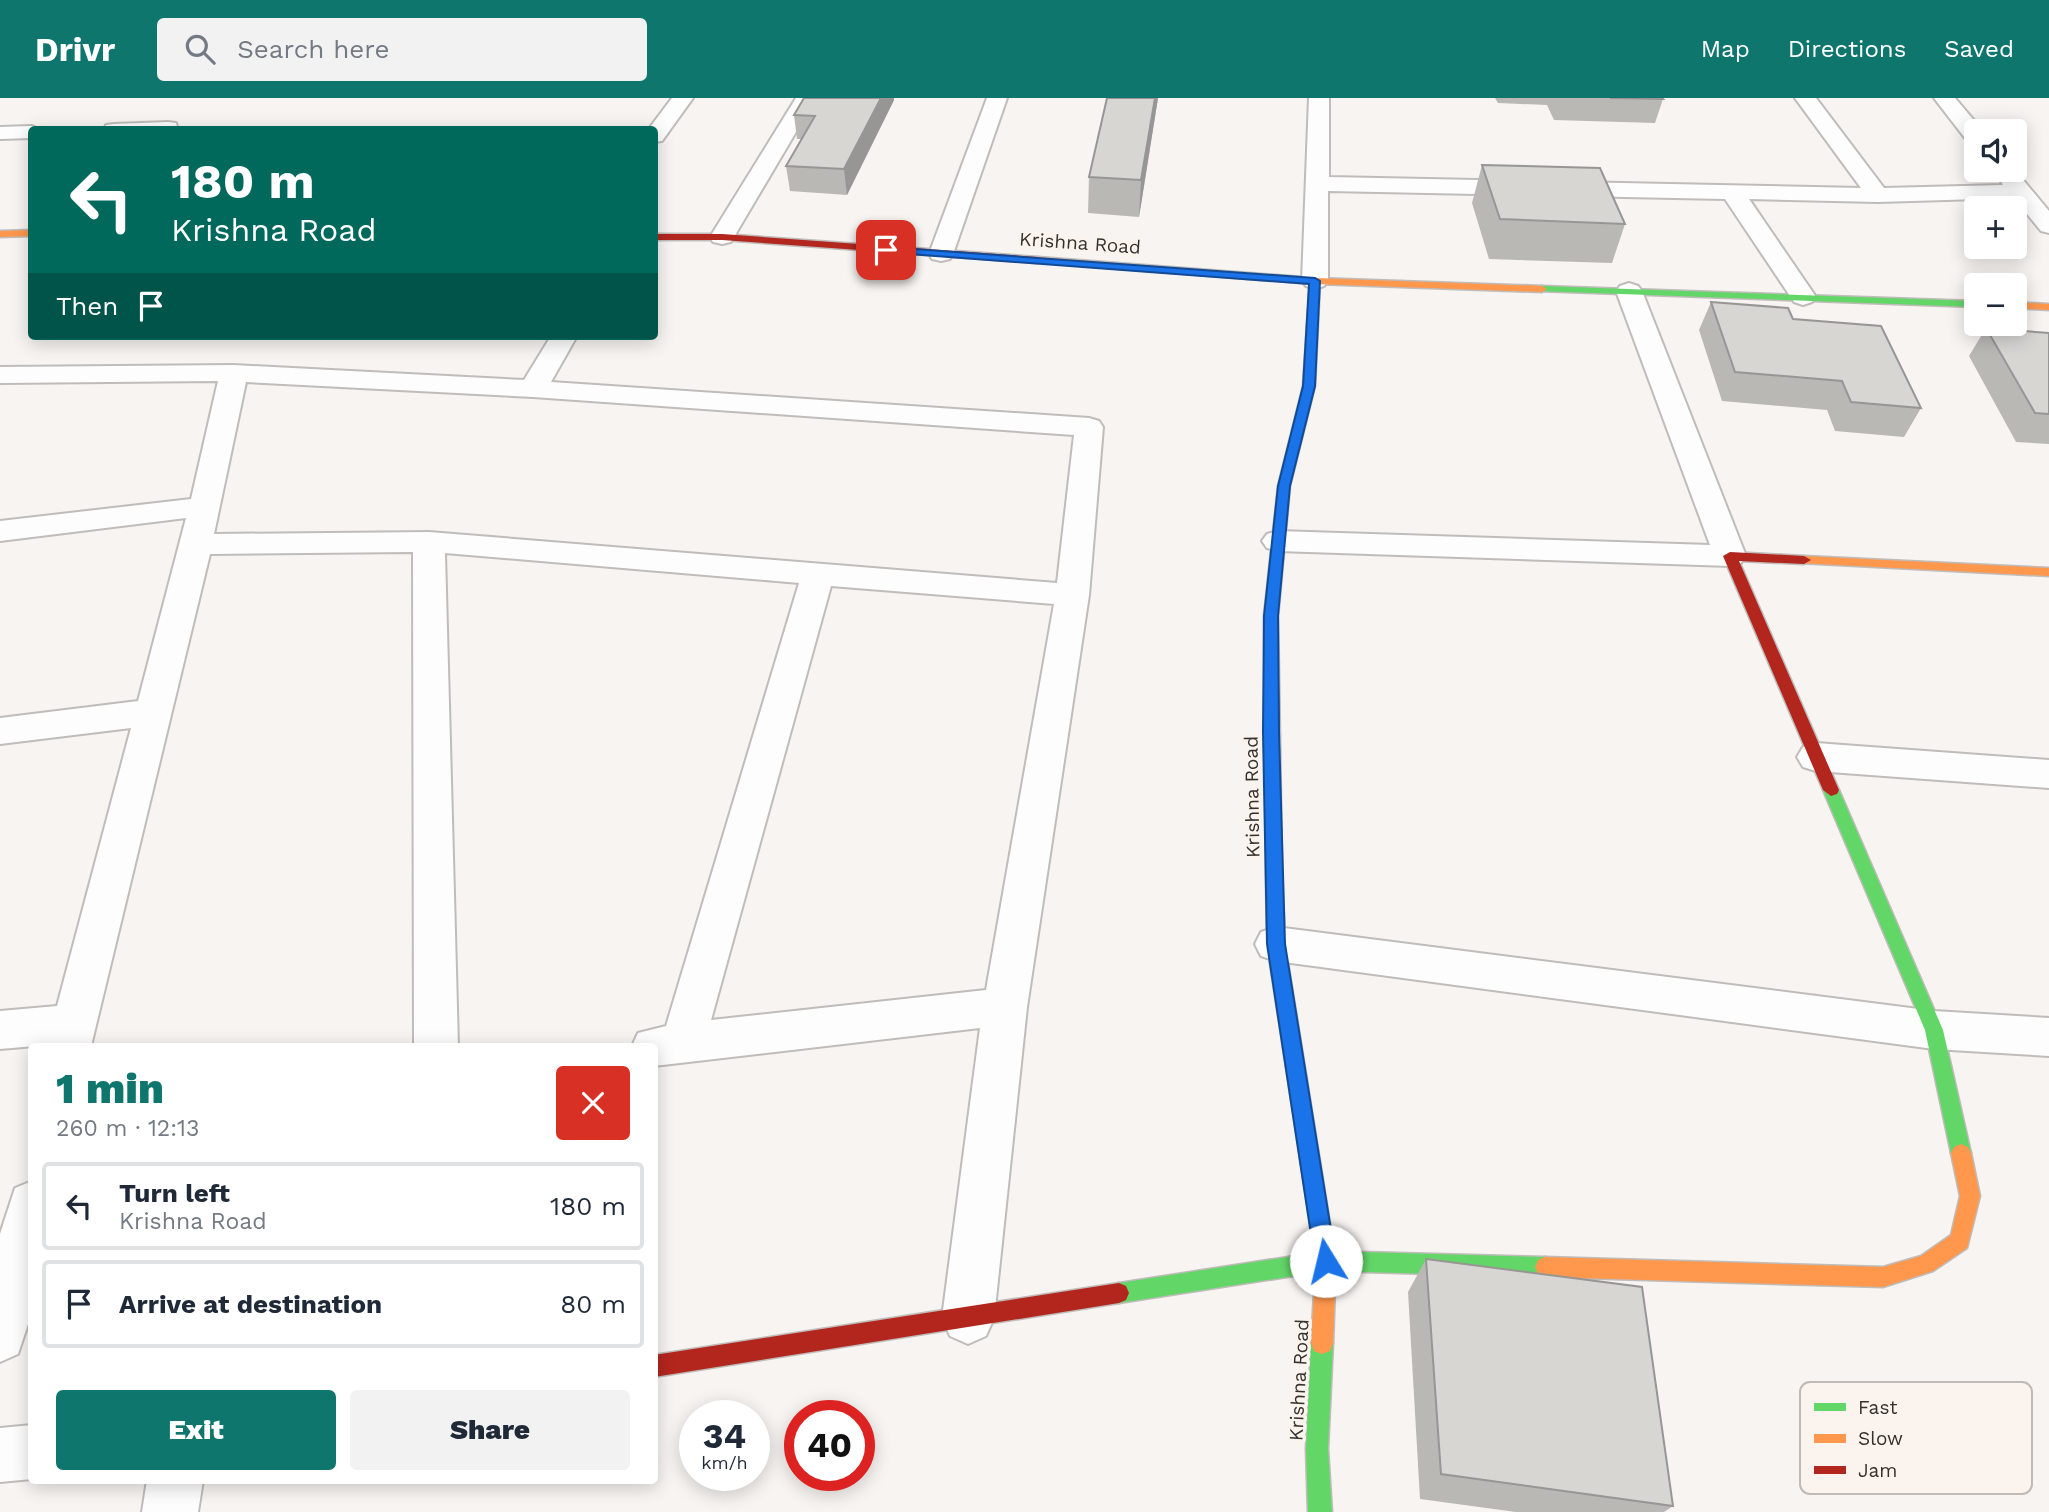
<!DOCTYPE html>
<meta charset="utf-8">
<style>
body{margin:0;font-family:"Work Sans",sans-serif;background:#f2f2f3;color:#1f2937;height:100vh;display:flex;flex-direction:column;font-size:26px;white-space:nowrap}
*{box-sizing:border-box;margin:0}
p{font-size:23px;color:#747a83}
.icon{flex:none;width:38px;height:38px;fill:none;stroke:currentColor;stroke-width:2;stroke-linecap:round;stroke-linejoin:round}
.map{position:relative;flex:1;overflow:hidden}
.drawer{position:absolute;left:28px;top:945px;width:630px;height:441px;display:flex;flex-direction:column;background:#fff;border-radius:7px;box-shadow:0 4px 18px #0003}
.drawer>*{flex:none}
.hud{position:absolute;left:28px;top:28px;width:630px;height:214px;border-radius:7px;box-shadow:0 4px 18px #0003;background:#00695c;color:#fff;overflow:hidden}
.fabs{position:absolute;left:1964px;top:21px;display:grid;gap:14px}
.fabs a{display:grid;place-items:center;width:63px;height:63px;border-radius:7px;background:#fff;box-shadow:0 4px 18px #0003;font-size:35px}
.speed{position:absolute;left:679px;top:1302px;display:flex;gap:14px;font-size:35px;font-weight:700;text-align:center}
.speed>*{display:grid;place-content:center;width:91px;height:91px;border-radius:50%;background:#fff;box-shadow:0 4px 18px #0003;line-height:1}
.speed small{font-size:18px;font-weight:400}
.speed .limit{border:10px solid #d22;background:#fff;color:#111}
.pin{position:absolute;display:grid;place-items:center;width:60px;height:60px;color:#fff;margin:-30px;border-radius:14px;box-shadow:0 4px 10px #0006}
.me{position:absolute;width:77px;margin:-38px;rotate:351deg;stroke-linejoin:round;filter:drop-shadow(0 0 5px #0008)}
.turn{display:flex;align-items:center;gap:24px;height:147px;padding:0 28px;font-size:32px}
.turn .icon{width:91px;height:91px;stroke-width:2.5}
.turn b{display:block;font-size:49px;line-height:60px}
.then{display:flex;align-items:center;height:66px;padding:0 28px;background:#0003;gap:14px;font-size:26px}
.round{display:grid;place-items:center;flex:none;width:74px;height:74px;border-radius:7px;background:#f2f2f3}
.summary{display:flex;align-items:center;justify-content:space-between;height:119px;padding:0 28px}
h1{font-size:42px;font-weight:800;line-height:52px;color:#0f766e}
.action{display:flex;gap:14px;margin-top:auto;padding:14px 28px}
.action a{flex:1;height:80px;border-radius:7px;background:#0f766e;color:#fff;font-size:28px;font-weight:800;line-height:80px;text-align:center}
.action a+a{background:#f2f2f3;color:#1f2937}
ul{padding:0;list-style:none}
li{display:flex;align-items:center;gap:21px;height:88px;margin:0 14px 10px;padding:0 14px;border:4px solid #e0e1e3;border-radius:7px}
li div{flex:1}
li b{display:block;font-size:26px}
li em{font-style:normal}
header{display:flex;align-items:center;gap:42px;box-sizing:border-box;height:98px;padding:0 35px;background:#0f766e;color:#fff}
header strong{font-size:33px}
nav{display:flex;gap:38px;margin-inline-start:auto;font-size:24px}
.search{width:490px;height:63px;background:#f2f2f3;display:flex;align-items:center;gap:18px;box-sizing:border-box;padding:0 24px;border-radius:7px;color:#747a83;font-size:26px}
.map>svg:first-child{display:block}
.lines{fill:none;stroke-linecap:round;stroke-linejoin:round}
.street-casing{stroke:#bfbcba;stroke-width:4}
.fast-casing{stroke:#bfbcba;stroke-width:3}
.slow-casing{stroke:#bfbcba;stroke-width:3}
.jam-casing{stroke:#bfbcba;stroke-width:3}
.street{fill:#fefdfd;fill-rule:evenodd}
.fast{fill:#63d668;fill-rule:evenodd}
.slow{fill:#ff974d;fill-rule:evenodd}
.jam{fill:#b3261e;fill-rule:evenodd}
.wall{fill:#bab8b5}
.shaded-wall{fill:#979694}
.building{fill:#d8d6d3;stroke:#979694;stroke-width:2}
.route{fill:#1a73e8;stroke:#114b97;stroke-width:2}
.labels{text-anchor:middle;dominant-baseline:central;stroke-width:7;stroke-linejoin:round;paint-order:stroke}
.street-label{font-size:19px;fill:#34312f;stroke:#fbf4ee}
.key{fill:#fbf4ee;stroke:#bfbab5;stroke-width:2}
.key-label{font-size:19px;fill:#34312f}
</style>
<header>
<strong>Drivr</strong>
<div class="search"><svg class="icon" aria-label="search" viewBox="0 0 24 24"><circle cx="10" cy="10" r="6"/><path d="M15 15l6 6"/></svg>Search here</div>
<nav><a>Map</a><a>Directions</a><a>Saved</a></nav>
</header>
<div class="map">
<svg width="2049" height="1414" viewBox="0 0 2049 1414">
<rect width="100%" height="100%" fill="#f8f4f1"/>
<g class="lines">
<g class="street-casing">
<g id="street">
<path d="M 672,0 L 693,0 L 662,43 L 654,44 L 654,32 L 648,32 Z"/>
<path d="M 796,0 L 816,0 L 731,144 L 722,146 L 713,144 L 710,139 Z"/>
<path d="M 987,0 L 1007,0 L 953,156 L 950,161 L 941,163 L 932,161 L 929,156 Z"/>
<path d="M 1309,0 L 1329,0 L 1329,79 L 1861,90 L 1795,0 L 1816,0 L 1884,90 L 2003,87 L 1994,72 L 2014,71 L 2049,113 L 2049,135 L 2041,133 L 2014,100 L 1878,104 L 1749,101 L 1816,199 L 1812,204 L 1803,207 L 1794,204 L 1725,101 L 1328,93 L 1328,183 L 1324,188 L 1315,191 L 1306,188 L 1302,183 Z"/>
<path d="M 1934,0 L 1955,0 L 1983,33 L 1976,33 L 1976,45 L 1968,44 Z"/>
<path d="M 168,24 L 176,25 L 178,32 L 104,32 L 106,27 L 114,26 Z"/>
<path d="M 32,28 L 41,32 L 32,32 L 32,40 L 0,41 L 0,29 Z"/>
<path d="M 1629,185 L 1638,188 L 1642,193 L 1746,458 L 1741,465 L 1730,468 L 1278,453 L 1267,450 L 1262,443 L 1267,436 L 1278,433 L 1710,447 L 1616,193 L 1620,188 Z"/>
<path d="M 551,238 L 577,238 L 551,284 L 1089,320 L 1099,323 L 1103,329 L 1089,497 L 1027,909 L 994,1220 L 986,1238 L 968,1246 L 950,1238 L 942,1220 L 980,930 L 654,968 L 654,948 L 632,948 L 638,935 L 666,928 L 799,485 L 445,455 L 458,948 L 414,948 L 413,454 L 210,456 L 91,948 L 47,947 L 0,951 L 0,913 L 57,908 L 131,630 L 0,646 L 0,620 L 138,603 L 186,420 L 0,443 L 0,423 L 191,401 L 218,283 L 0,285 L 0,269 L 234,267 L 524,282 ZM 246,284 L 533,299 L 1074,337 L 1057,485 L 429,434 L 214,436 ZM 831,488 L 1054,506 L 986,892 L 711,922 Z"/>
<path d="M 1816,645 L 2049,662 L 2049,690 L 1816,673 L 1803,669 L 1797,659 L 1803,649 Z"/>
<path d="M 1276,829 L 1934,913 L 2049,920 L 2049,958 L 1934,951 L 1276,863 L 1261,858 L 1255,846 L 1261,834 Z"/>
<path d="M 32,1083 L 32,1214 L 18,1256 L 0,1264 L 0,1136 L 15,1090 Z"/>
<path d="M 32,1327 L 32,1381 L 0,1384 L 0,1330 Z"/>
<path d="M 147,1382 L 203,1382 L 198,1414 L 142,1414 Z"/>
</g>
</g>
<g class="fast-casing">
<g id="fast">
<path d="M 1542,188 L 1976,203 L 1976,209 L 1538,193 L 1538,189 Z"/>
<path d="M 1831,686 L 1839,692 L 1943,932 L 1971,1055 L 1968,1061 L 1961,1064 L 1954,1061 L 1951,1055 L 1925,932 L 1823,692 Z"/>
<path d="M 1326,1153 L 1545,1159 L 1552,1162 L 1555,1169 L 1552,1176 L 1545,1179 L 1326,1173 L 1119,1205 L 1112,1202 L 1109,1195 L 1112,1188 L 1119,1185 Z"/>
<path d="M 1322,1234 L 1330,1237 L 1333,1245 L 1328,1351 L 1332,1414 L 1308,1414 L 1306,1351 L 1311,1245 L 1314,1237 Z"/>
</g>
</g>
<g class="slow-casing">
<g id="slow">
<path d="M 32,132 L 32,138 L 0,139 L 0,133 Z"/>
<path d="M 1038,159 L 1315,180 L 1542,188 L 1547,191 L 1542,194 L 1315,186 L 1034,164 L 1033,162 Z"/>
<path d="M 2014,204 L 2049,206 L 2049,212 L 2014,210 Z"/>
<path d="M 1804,458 L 2049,470 L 2049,478 L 1799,465 L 1799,459 Z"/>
<path d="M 1274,770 L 1280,771 L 1282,776 L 1285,846 L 1336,1163 L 1333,1245 L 1330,1253 L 1322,1256 L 1314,1253 L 1311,1245 L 1316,1163 L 1267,846 L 1266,776 L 1268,771 Z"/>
<path d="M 1961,1046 L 1968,1049 L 1971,1055 L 1980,1098 L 1967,1150 L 1933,1173 L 1883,1189 L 1545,1179 L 1538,1176 L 1535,1169 L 1538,1162 L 1545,1159 L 1883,1169 L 1921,1158 L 1951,1137 L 1960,1098 L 1951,1055 L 1954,1049 Z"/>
</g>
</g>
<g class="jam-casing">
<g id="jam">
<path d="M 654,136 L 722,136 L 1038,159 L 1043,162 L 1038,165 L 722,142 L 654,142 Z"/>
<path d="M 1315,180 L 1320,183 L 1315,288 L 1290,388 L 1278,518 L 1282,776 L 1280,781 L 1268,781 L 1266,776 L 1264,518 L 1278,388 L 1303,288 L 1310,183 Z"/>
<path d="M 1730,454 L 1804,458 L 1811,462 L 1804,466 L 1739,463 L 1839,692 L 1837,696 L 1831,698 L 1823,692 L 1723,458 Z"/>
<path d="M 1119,1185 L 1126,1188 L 1129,1195 L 1126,1202 L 1119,1205 L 654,1279 L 654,1257 Z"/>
</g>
</g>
<use href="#street" class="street"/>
<use href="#fast" class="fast"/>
<use href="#slow" class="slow"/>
<use href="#jam" class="jam"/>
</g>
<g class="wall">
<path d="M 1158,0 L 1139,119 L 1088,115 L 1089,79 Z"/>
<path d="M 1495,0 L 1662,0 L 1663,1 L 1655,25 L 1554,22 L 1547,7 L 1498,5 Z"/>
<path d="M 894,2 L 847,97 L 790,93 L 786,68 L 801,41 L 797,41 L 794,17 Z"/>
<path d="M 1482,67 L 1625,126 L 1612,165 L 1489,161 L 1472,105 Z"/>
<path d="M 1711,204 L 1793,221 L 1921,310 L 1904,339 L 1835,333 L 1827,312 L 1722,303 L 1699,232 Z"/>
<path d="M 1986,230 L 2049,235 L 2049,346 L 2016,344 L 1969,258 Z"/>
<path d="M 1426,1161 L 1673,1408 L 1664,1414 L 1516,1414 L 1420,1401 L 1408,1194 Z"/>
</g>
<g class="shaded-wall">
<path d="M 881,0 L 894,0 L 894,2 L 847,97 L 844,71 Z"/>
<path d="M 1155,0 L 1158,0 L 1139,119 L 1141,82 Z"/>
</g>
<g class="building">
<path d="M 804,0 L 881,0 L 844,71 L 786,68 L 815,18 L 794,17 Z"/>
<path d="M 1107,0 L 1155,0 L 1141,82 L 1089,79 Z"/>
<path d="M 1610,0 L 1662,0 L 1663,1 Z"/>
<path d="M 1482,67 L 1600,70 L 1625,126 L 1500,121 Z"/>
<path d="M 1711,204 L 1788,210 L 1793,221 L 1881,228 L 1921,310 L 1851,304 L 1842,283 L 1735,274 Z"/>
<path d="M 1986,230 L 2049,235 L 2049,316 L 2035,315 Z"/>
<path d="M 1426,1161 L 1642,1189 L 1673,1408 L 1441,1376 Z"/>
</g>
<path class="route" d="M 886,149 L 1315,180 L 1320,183 L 1315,288 L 1290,388 L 1278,518 L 1279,634 L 1285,846 L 1336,1163 L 1333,1170 L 1326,1173 L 1318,1170 L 1315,1163 L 1267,846 L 1263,634 L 1264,518 L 1278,388 L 1303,288 L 1309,186 L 882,154 L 882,150 Z"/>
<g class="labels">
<g class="street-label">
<text transform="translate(1080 145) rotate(4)">Krishna Road</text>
<text transform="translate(1252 699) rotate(-91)">Krishna Road</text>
<text transform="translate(1299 1282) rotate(-87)">Krishna Road</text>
</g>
</g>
<rect x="1800" y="1284" width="232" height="112" rx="10" class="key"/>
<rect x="1814" y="1305" width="32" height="8" fill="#63d668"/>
<rect x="1814" y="1336" width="32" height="9" fill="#ff974d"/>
<rect x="1814" y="1368" width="32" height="8" fill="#b3261e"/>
<g class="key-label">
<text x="1858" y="1316">Fast</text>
<text x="1858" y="1347">Slow</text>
<text x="1858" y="1379">Jam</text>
</g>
</svg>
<div class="fabs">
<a><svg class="icon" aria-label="sound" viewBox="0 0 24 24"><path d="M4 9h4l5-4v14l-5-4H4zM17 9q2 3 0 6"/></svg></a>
<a>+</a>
<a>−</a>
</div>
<div class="speed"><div>34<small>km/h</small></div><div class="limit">40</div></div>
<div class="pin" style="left:886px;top:152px;background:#d93025"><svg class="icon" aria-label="arrive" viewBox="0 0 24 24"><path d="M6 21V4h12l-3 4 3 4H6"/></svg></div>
<svg class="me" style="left:1326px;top:1163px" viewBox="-20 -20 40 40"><circle r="19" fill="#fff"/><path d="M0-13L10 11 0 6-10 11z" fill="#1a73e8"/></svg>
<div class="hud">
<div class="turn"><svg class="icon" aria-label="left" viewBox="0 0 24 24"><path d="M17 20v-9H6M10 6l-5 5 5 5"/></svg><div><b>180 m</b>Krishna Road</div></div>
<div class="then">Then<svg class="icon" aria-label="arrive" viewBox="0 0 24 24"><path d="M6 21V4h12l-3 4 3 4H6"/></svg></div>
</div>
<section class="drawer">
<div class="summary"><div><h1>1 min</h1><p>260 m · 12:13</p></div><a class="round" style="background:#d93025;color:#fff"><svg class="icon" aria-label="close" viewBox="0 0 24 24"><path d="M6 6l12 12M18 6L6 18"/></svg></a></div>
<ul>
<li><svg class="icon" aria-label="left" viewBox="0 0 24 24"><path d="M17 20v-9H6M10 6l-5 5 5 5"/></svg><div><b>Turn left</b><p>Krishna Road</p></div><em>180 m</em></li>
<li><svg class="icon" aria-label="arrive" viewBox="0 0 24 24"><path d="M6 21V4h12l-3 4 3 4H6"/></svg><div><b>Arrive at destination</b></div><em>80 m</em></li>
</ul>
<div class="action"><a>Exit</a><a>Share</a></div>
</section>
</div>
